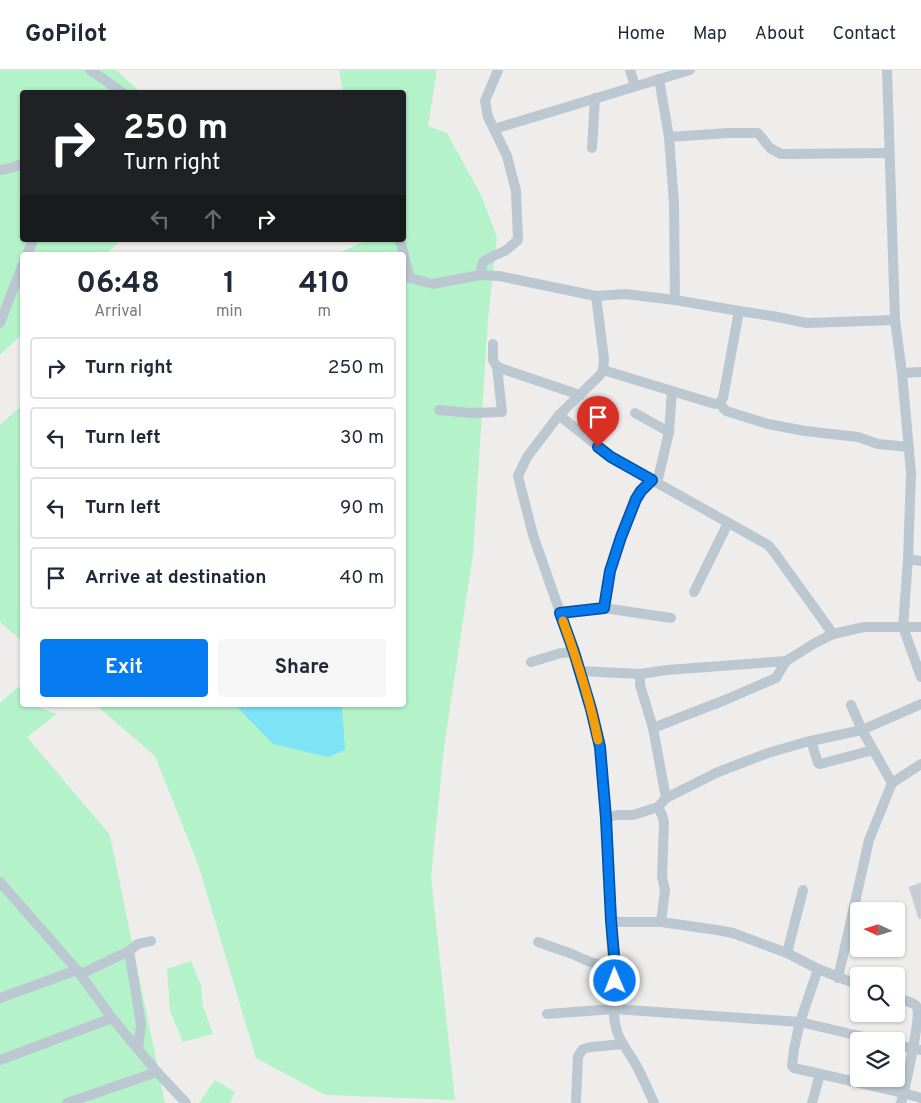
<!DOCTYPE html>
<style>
body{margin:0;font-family:Overpass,sans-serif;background:#f6f6f7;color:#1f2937;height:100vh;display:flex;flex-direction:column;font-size:19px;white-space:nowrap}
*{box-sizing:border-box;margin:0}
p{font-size:16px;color:#747a83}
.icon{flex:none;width:28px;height:28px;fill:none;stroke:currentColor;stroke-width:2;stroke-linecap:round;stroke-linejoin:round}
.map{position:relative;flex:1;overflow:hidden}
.drawer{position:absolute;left:20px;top:182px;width:386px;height:455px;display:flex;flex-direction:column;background:#fff;border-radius:5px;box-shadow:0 1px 4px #0004}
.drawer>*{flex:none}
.top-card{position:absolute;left:20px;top:20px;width:386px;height:152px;border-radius:5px;box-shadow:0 1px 4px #0004;background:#202124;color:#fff;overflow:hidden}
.needle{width:32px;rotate:274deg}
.tools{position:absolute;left:850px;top:832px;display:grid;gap:10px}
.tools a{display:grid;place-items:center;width:55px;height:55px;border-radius:5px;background:#fff;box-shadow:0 1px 4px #0004;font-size:25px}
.pin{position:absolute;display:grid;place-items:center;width:42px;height:42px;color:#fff;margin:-51px -21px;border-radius:50% 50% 50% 0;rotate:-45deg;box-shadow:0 0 5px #0007}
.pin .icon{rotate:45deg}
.me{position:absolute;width:55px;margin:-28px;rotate:359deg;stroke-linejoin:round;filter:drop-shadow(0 0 4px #0008)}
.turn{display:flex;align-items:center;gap:18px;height:105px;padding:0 20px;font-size:22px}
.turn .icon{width:65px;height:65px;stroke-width:2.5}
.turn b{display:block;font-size:35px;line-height:42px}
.lanes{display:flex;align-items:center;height:48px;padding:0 20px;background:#0003;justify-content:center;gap:25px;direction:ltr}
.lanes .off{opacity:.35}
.eta{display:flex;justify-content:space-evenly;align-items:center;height:85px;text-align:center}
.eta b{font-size:30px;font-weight:700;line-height:35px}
.primary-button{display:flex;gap:10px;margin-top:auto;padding:10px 20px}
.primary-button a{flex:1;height:58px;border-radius:5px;background:#067aef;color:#fff;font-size:20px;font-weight:700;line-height:58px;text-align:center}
.primary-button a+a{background:#f6f6f7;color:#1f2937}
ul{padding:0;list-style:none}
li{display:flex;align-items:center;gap:15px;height:62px;margin:0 10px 8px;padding:0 10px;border:2px solid #e0e1e3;border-radius:5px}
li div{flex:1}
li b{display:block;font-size:19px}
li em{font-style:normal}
header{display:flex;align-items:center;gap:30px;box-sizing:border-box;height:70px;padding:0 25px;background:#fff;border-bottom:1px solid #e0e1e3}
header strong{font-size:24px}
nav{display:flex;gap:28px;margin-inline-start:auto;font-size:18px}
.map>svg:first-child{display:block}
.green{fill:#b4f3c9}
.water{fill:#7de3f5}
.building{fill:#c7cbd3;stroke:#cfd3d9}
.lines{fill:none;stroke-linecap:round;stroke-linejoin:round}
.street{stroke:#bbc8d1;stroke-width:10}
.route-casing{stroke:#044f9b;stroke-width:12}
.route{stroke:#067aef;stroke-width:9}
.slow{stroke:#f59e0b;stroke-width:9}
</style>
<header>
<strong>GoPilot</strong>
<nav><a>Home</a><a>Map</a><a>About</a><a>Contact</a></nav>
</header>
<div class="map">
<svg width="921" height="1033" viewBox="0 0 921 1033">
<rect width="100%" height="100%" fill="#efecec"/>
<g class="green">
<path d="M 0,0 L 116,0 L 140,22 L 22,22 L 22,170 L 121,170 L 105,185 L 22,185 L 22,264 L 0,285 Z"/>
<path d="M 339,0 L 437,0 L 428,56 L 447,63 L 481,125 L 497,167 L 488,249 L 473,484 L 444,677 L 431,807 L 455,1030 L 325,1025 L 256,988 L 199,797 L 155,686 L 96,635 L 404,635 L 404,185 L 334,185 L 361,173 L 361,170 L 404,170 L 404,22 L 343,22 Z"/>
<path d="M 22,335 L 22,571 L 0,552 L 0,355 Z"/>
<path d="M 18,617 L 22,621 L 22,635 L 37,635 L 40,638 L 57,644 L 27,667 L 110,765 L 165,1033 L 0,1033 L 0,633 Z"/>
<path d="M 191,891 L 201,915 L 203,936 L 213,964 L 183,972 L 170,941 L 167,899 Z"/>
<path d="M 215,1010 L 235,1022 L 230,1033 L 199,1033 Z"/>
</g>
<path class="water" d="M 235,635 L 342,635 L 345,680 L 328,687 L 273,674 Z"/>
<path class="building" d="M 921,813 L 921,848 L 919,849 L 909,817 Z"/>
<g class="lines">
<g class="street">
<path d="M 90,0 L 122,22"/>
<path d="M 630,0 L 635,16"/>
<path d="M 887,0 L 895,250 L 902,303 L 911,403 L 908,489 L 903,557 L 921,607"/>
<path d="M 659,9 L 669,67 L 674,134 L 675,230"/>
<path d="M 494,59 L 690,0"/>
<path d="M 669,67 L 728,63 L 758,63 L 770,78 L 781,84 L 889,83"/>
<path d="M 592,78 L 595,28"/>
<path d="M 0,100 L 11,98 L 22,94"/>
<path d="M 400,170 L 410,208 L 433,214 L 480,205 L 499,206 L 596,226 L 625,224 L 675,230 L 739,241 L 772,246 L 807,253 L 895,250"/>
<path d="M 27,185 L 33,170"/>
<path d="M 480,205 L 483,192 L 493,186 L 505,181 L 518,170 L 516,121 L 507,86 L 488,47 L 485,31 L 498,0"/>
<path d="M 596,226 L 604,289 L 603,300 L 600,305 L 559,345 L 527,387 L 518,406 L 533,465 L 574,582 L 596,660 L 600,677 L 602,697 L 611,836 C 611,857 614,877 615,897 C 615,917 611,939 616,958 C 619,972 630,983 636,995 C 643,1007 648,1020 654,1033"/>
<path d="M 0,253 L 22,196"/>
<path d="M 497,297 L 580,325"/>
<path d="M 603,300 L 715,334 L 719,333 L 723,328 L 739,241"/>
<path d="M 902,303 L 921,302"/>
<path d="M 719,333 L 726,341 L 768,354 L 805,361 L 858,367 L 878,374 L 909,377"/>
<path d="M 439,340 L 471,343 L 502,342 L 497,297 L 493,290 L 493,274"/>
<path d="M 635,343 L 669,362"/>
<path d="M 559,345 L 611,387 L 768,475 L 774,482 L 833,564"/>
<path d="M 657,413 L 669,362 L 672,321"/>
<path d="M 908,489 L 921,491"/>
<path d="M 694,522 L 728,453"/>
<path d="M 604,538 L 610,501 L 621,467 L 636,429 L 641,421 L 652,410"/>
<path d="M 560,543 L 604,538 L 671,548"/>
<path d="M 531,592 L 561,583 L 574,582"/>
<path d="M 580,601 L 640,604"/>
<path d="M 851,635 L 862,660 L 892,713"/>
<path d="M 653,658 L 725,630 L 776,608 L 786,591 L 815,573 L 833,564 L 864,557 L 921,557"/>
<path d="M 811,671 L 818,693 L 820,694 L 873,680"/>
<path d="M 666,728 L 653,658 L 640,615 L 640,604 L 667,600 L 786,591"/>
<path d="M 658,737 L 662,745 L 664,752 L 662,807 L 665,820 L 661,852"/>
<path d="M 606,748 L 617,745 L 633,745 L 658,737 L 666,728 L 716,703 L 739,694 L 768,683 L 806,672 L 862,660 L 921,634"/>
<path d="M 0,812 L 77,900 L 112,948 L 157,1002 L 186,1033"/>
<path d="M 611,851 L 623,852 L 661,852 L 717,860 L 733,863 L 787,883 L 818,899 L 859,915"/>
<path d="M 538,872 C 549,876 561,880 572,884 C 586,890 599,897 615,897"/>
<path d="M 129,881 L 141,955 L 138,979"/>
<path d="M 787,883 L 803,820"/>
<path d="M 818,899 L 800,952 L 794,979 L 792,996 L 794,998 L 904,1023 L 921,1028"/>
<path d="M 81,904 L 129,881 L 138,874 L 151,871"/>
<path d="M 838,908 L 869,770 L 892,713 L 921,694"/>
<path d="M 0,928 L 77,900"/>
<path d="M 896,928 C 902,930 914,932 917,937 C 921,948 905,1018 901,1033"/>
<path d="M 547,944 L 614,939 L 800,952 L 881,971"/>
<path d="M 896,975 L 921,980"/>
<path d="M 0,990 L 112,948"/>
<path d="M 576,1031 L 578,986 L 583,979 L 591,977 L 623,974"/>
<path d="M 67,1033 L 157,1002"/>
<path d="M 812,1033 L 820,1004"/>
</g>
</g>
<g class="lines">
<g class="route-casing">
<path id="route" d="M 598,377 L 611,387 L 652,410 L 641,421 L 636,429 L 621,467 L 610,501 L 604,538 L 560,543 L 574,582 L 591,639 L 600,677 L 606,748 L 611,850 L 615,897 L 615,911"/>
</g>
<use href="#route" class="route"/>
<path class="slow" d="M 563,551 C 577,590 590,629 598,670"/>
</g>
</svg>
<div class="tools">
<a><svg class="needle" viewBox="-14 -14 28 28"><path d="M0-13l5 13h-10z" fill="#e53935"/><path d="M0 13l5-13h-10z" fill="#747a83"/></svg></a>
<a><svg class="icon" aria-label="search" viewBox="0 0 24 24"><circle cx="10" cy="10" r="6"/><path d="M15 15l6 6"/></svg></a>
<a><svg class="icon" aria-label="layers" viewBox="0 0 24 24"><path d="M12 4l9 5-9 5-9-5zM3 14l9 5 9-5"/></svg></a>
</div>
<div class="pin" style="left:598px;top:377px;background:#d93025"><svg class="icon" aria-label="arrive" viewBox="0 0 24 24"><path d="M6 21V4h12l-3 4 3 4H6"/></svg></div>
<svg class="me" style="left:615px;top:911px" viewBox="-20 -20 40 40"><circle r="17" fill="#067aef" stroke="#fff" stroke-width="3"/><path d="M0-11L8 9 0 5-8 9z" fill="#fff"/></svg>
<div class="top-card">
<div class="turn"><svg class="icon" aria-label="right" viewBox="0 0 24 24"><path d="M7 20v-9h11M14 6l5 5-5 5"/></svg><div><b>250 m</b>Turn right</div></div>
<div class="lanes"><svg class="icon off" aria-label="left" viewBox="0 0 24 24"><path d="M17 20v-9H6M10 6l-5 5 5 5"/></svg><svg class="icon off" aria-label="ahead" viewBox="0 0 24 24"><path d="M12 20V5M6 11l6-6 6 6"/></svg><svg class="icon" aria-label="right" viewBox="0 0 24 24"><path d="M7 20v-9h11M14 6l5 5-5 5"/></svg></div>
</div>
<section class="drawer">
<div class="eta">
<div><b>06:48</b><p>Arrival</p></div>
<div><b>1</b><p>min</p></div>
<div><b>410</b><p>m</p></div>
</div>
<ul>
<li><svg class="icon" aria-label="right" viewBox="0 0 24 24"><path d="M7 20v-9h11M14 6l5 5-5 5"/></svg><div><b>Turn right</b></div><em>250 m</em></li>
<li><svg class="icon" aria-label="left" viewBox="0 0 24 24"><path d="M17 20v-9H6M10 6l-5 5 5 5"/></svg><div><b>Turn left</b></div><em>30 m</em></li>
<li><svg class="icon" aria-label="left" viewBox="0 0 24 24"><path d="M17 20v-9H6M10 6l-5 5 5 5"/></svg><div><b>Turn left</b></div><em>90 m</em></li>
<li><svg class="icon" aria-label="arrive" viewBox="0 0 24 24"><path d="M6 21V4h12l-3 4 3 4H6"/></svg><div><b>Arrive at destination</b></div><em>40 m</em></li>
</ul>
<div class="primary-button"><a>Exit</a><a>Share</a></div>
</section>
</div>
